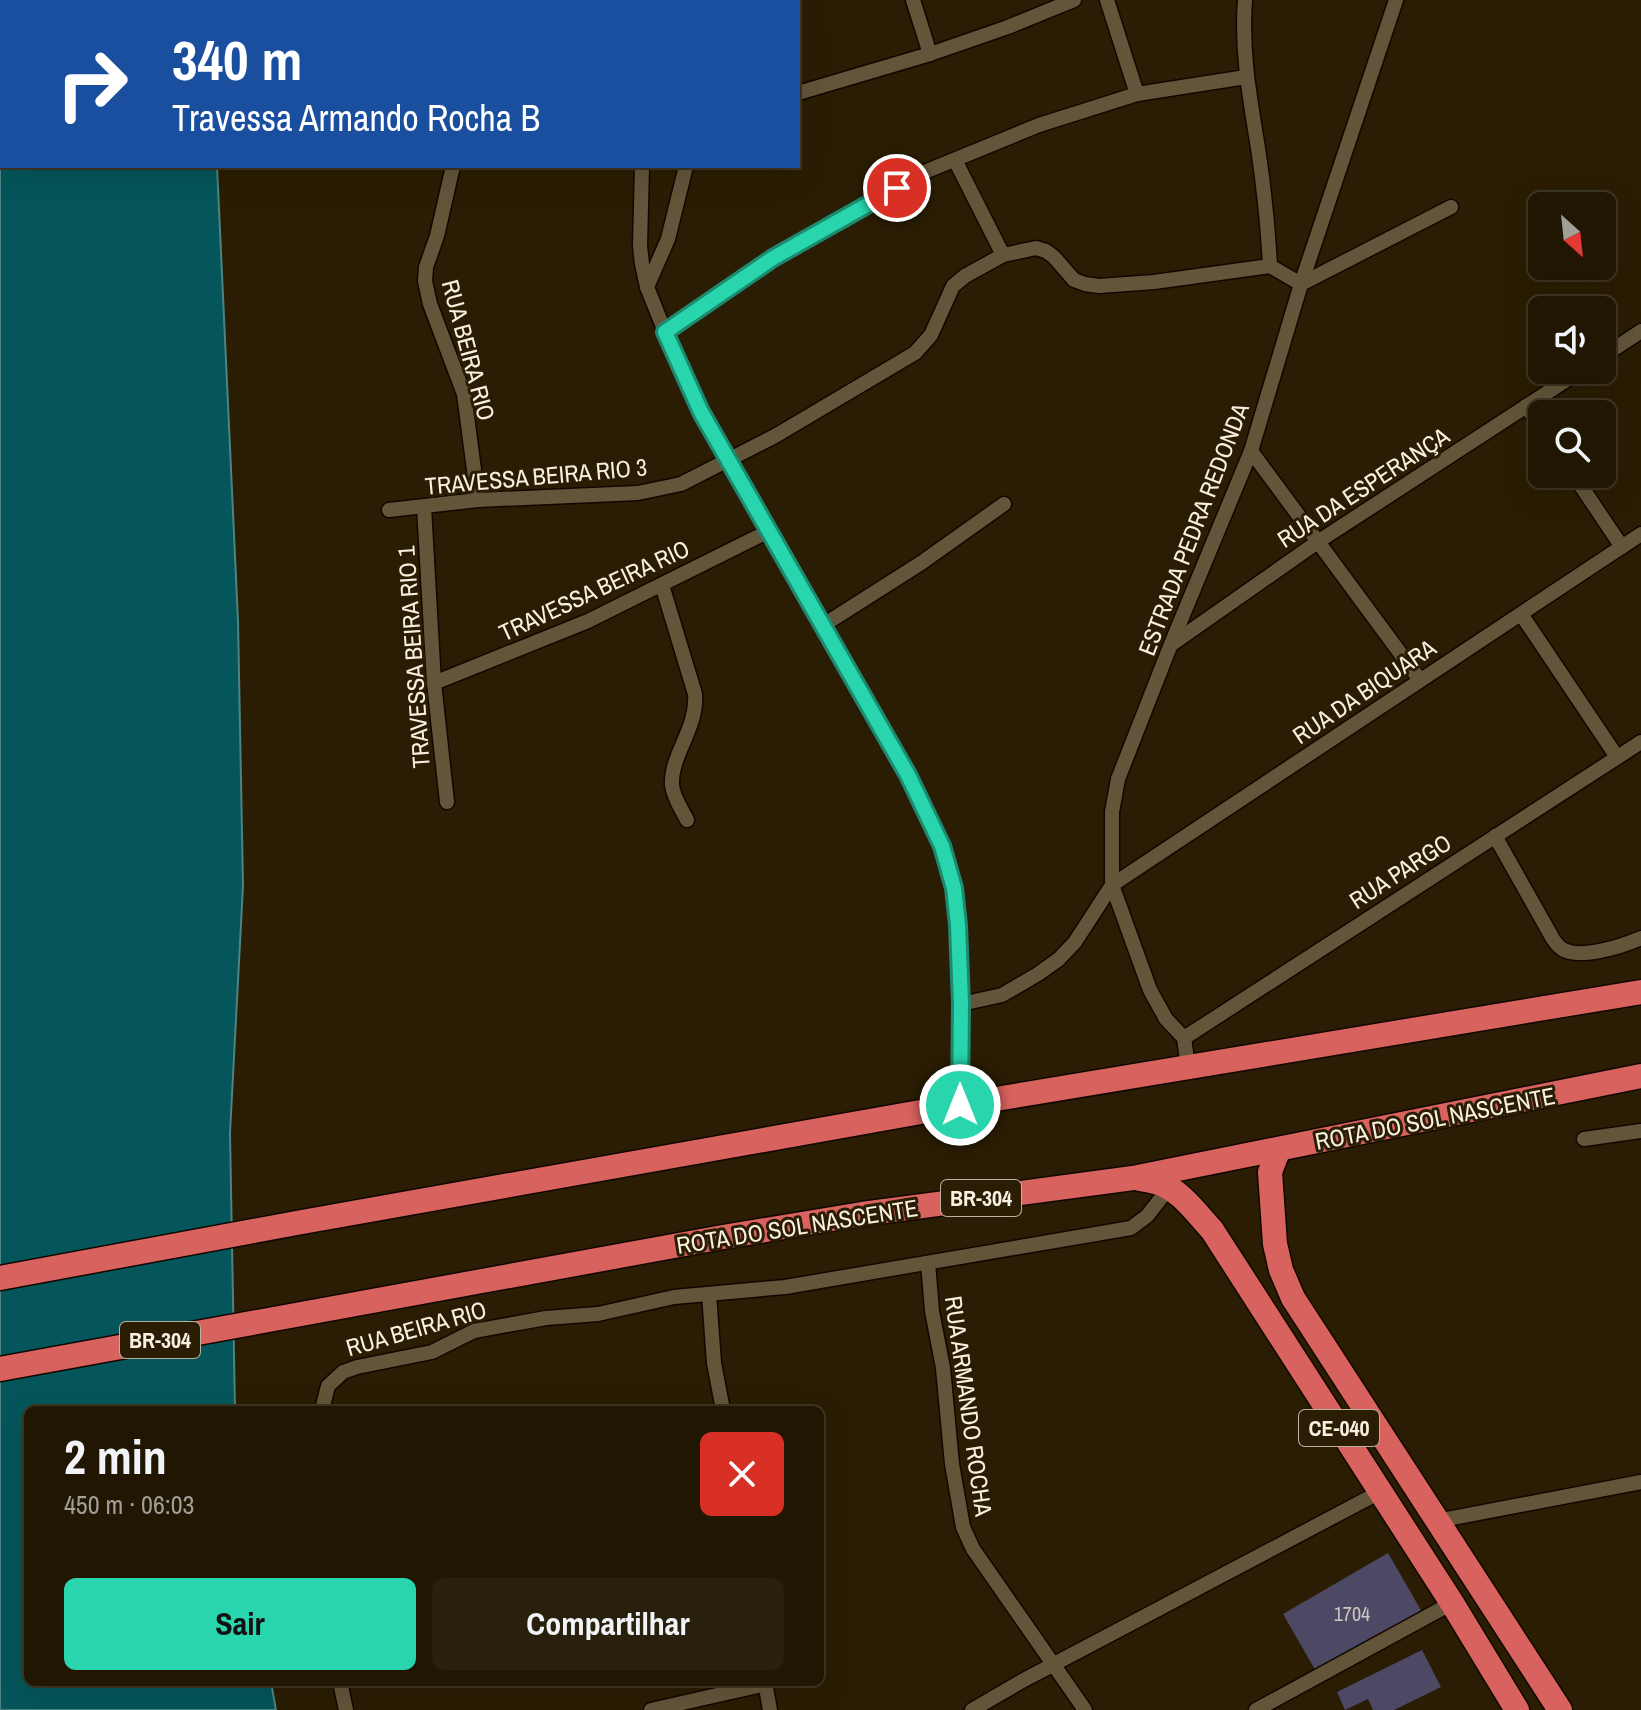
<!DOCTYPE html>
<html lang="pt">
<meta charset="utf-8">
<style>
body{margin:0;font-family:"Archivo Narrow",sans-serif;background:#281f0c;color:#f1f3f6;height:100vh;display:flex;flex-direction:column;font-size:30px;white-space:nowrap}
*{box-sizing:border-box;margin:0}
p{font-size:26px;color:#a29f99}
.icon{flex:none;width:44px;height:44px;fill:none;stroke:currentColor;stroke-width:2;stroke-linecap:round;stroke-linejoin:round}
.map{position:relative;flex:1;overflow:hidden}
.panel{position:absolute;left:24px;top:1406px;width:800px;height:280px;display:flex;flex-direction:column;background:#201602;border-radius:12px;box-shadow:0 8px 32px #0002,0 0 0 2px #3d3524}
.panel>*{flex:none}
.hud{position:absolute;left:0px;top:0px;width:800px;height:168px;box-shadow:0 8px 32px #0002,0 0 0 2px #3d3524;background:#1a4fa0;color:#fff;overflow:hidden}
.needle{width:52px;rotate:153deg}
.controls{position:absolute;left:1528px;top:192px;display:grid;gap:16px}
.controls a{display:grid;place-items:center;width:88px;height:88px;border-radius:12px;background:#201602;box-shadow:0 8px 32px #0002,0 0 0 2px #3d3524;font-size:40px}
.pin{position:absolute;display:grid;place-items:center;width:68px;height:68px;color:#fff;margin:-34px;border:4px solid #fff;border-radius:50%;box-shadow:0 2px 8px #0007}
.me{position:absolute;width:88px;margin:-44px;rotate:0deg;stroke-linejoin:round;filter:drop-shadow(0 0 6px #0008)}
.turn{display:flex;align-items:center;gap:28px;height:168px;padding:0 40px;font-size:36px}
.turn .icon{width:104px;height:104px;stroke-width:2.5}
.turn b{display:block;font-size:56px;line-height:68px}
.round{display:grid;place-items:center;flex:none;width:84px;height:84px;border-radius:12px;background:#281f0c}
.overview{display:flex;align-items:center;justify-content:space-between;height:136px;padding:0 40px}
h1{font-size:48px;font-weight:700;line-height:60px}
.action{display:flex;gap:16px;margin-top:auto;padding:16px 40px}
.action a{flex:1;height:92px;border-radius:12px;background:#29d5ac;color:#111;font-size:32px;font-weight:700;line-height:92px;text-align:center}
.action a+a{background:#281f0c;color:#f1f3f6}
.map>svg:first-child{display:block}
.water{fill:#04565a;stroke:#4d8482;stroke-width:2}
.building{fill:#4d4964}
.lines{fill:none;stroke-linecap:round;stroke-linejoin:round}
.minor-casing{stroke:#120700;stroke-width:17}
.trunk-casing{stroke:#120700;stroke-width:27}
.minor{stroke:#63553a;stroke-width:14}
.trunk{stroke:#d8625e;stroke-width:24}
.route-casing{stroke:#1b8a70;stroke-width:20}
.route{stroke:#29d5ac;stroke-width:14}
.labels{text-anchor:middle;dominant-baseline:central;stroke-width:6;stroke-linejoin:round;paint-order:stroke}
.number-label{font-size:20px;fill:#cdc6c2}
.shield{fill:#2a1d03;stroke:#bab19e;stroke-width:2}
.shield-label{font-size:22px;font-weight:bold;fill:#f8f0e1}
.street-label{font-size:24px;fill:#f8f0e1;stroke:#2a1d03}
</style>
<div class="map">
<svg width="1641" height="1710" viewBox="0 0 1641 1710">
<rect width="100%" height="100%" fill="#2a1d03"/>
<path class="water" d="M 0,0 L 212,0 L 212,2 L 2,2 L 2,166 L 217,166 L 238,621 L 243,886 L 230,1133 L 235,1410 L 28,1410 L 28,1682 L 271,1682 L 276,1710 L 0,1710 Z"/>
<g class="building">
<path d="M 1388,1553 L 1422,1612 L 1317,1673 L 1283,1614 Z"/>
<path d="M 1422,1650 L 1441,1687 L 1394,1710 L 1373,1710 L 1368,1699 L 1345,1710 L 1337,1692 Z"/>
</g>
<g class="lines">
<g class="minor-casing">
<g id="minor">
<path d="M 641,0 L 641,2"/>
<path d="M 913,0 L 930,54"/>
<path d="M 1107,0 L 1137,94"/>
<path d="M 1245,0 C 1241,51 1250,99 1258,148 C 1264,188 1268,227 1270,266"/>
<path d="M 717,2 L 718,0"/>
<path d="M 798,93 L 930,54 L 1008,27 L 1074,0"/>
<path d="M 955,160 L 1003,255"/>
<path d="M 453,166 L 437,236 L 426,267 L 425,281 L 430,304 L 464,394 L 478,500"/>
<path d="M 642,166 L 640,246 L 642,264 L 647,287 L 665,332 L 701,412 L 908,775 L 942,846 L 954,888 L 958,925 L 961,1004 L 960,1105"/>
<path d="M 647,287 L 668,239 L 686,166"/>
<path d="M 665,332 L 773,258 L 922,173 L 1039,125 L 1137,94 L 1246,77"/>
<path d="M 1602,357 L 1641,331"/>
<path d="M 1526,406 L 1542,429"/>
<path d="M 1251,451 L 1420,680"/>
<path d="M 1573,474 L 1622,547"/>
<path d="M 424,507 L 434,683 L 447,802"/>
<path d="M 389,510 L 478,500 L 638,493 L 681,484 L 775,436 L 915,353 L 931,335 L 953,286 L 965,276 L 1003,255 L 1036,248 L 1046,251 L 1054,257 L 1074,280 L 1085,284 L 1099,286 L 1154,282 L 1270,266 L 1301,284 L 1451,207"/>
<path d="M 662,585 L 695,694 C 698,728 670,756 672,785 C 673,797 682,810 687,820"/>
<path d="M 1521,614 L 1617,757"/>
<path d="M 822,626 L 921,563 L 1004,504"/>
<path d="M 1172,644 L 1319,541 L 1582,370"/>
<path d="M 434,683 L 588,621 L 769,531"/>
<path d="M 1495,836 L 1553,939 C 1553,940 1561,949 1562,949 C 1580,960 1623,946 1641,938"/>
<path d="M 961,1004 L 1002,995 L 1038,974 L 1059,959 L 1075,942 L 1112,885 L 1112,812 L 1118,779 L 1171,644 L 1251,451 L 1301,284 L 1396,0"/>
<path d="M 1184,1038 L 1641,742"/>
<path d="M 1188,1067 L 1184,1038 L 1166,1019 L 1150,990 L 1112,885 L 1641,534"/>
<path d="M 1584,1139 L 1641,1131"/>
<path d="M 928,1263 L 932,1311 L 943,1368 L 952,1464 L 963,1527 L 973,1549 L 1085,1710"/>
<path d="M 709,1294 L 714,1363 L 723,1410"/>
<path d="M 322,1410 L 328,1386 L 343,1372 L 357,1367 L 432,1352 L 474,1331 L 546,1318 L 598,1314 L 674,1297 L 785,1287 L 1131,1228 L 1147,1216 L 1169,1188"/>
<path d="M 1437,1521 L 1641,1482"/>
<path d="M 340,1682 L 346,1710"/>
<path d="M 765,1682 L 770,1710"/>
<path d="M 651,1710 L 766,1684"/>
<path d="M 972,1710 L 1022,1681 L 1380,1492"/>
<path d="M 1256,1710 L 1452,1603"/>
</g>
</g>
<g class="trunk-casing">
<g id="trunk">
<path d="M 1279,1149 L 1270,1172 L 1275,1244 L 1281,1270 L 1293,1298 L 1560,1710"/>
<path d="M 1140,1179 C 1146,1180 1153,1181 1159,1183 C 1180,1190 1197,1214 1212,1230 L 1452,1603 L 1517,1710"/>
<path d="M 0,1278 L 302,1222 L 960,1105 L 1641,992"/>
<path d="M 0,1369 L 723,1237 L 862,1214 L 1133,1178 L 1641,1076"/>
</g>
</g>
<use href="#minor" class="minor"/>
<use href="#trunk" class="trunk"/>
</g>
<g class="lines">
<g class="route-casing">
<path id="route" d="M 897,188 L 773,258 L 665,332 L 701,412 L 908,775 L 942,846 L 954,888 L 958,925 L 961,1004 L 960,1105"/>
</g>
<use href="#route" class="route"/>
</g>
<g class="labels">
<g class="number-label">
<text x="1352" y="1613">1704</text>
</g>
<g class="shield">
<rect x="941" y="1180" width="80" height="36" rx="6"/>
<rect x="120" y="1322" width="80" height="36" rx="6"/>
<rect x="1299" y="1410" width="80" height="36" rx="6"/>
</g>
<g class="shield-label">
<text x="981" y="1198">BR-304</text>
<text x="160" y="1340">BR-304</text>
<text x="1339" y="1428">CE-040</text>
</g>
<g class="street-label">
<text transform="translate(469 350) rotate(75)">RUA BEIRA RIO</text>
<text transform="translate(536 476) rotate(-5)">TRAVESSA BEIRA RIO 3</text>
<text transform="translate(1363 487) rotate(-33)">RUA DA ESPERANÇA</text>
<text transform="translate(1193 529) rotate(-69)">ESTRADA PEDRA REDONDA</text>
<text transform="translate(594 590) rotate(-25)">TRAVESSA BEIRA RIO</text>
<text transform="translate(413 657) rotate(-94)">TRAVESSA BEIRA RIO 1</text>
<text transform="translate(1364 691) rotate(-34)">RUA DA BIQUARA</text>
<text transform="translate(1400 871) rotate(-33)">RUA PARGO</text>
<text transform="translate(1435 1118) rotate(-11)">ROTA DO SOL NASCENTE</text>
<text transform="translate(797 1226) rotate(-9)">ROTA DO SOL NASCENTE</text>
<text transform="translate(416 1328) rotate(-16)">RUA BEIRA RIO</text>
<text transform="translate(969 1406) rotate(82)">RUA ARMANDO ROCHA</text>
</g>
</g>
</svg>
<div class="controls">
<a><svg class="needle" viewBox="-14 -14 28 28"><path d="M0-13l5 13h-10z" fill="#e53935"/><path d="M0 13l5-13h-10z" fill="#a29f99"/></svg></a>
<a><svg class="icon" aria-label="sound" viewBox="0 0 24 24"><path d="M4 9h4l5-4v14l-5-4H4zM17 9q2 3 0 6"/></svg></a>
<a><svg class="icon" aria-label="search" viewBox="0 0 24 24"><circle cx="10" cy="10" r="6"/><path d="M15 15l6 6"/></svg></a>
</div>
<div class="pin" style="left:897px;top:188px;background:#d93025"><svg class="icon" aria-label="arrive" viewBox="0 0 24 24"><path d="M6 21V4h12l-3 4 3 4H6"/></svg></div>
<svg class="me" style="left:960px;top:1105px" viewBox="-20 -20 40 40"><circle r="17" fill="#29d5ac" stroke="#fff" stroke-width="3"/><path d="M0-11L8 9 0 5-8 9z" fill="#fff"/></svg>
<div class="hud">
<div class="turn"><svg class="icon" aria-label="right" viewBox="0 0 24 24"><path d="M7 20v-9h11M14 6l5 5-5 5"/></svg><div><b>340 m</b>Travessa Armando Rocha B</div></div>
</div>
<section class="panel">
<div class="overview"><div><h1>2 min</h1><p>450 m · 06:03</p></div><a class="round" style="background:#d93025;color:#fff"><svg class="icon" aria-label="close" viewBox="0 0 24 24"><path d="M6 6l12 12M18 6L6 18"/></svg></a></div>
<div class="action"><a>Sair</a><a>Compartilhar</a></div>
</section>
</div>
